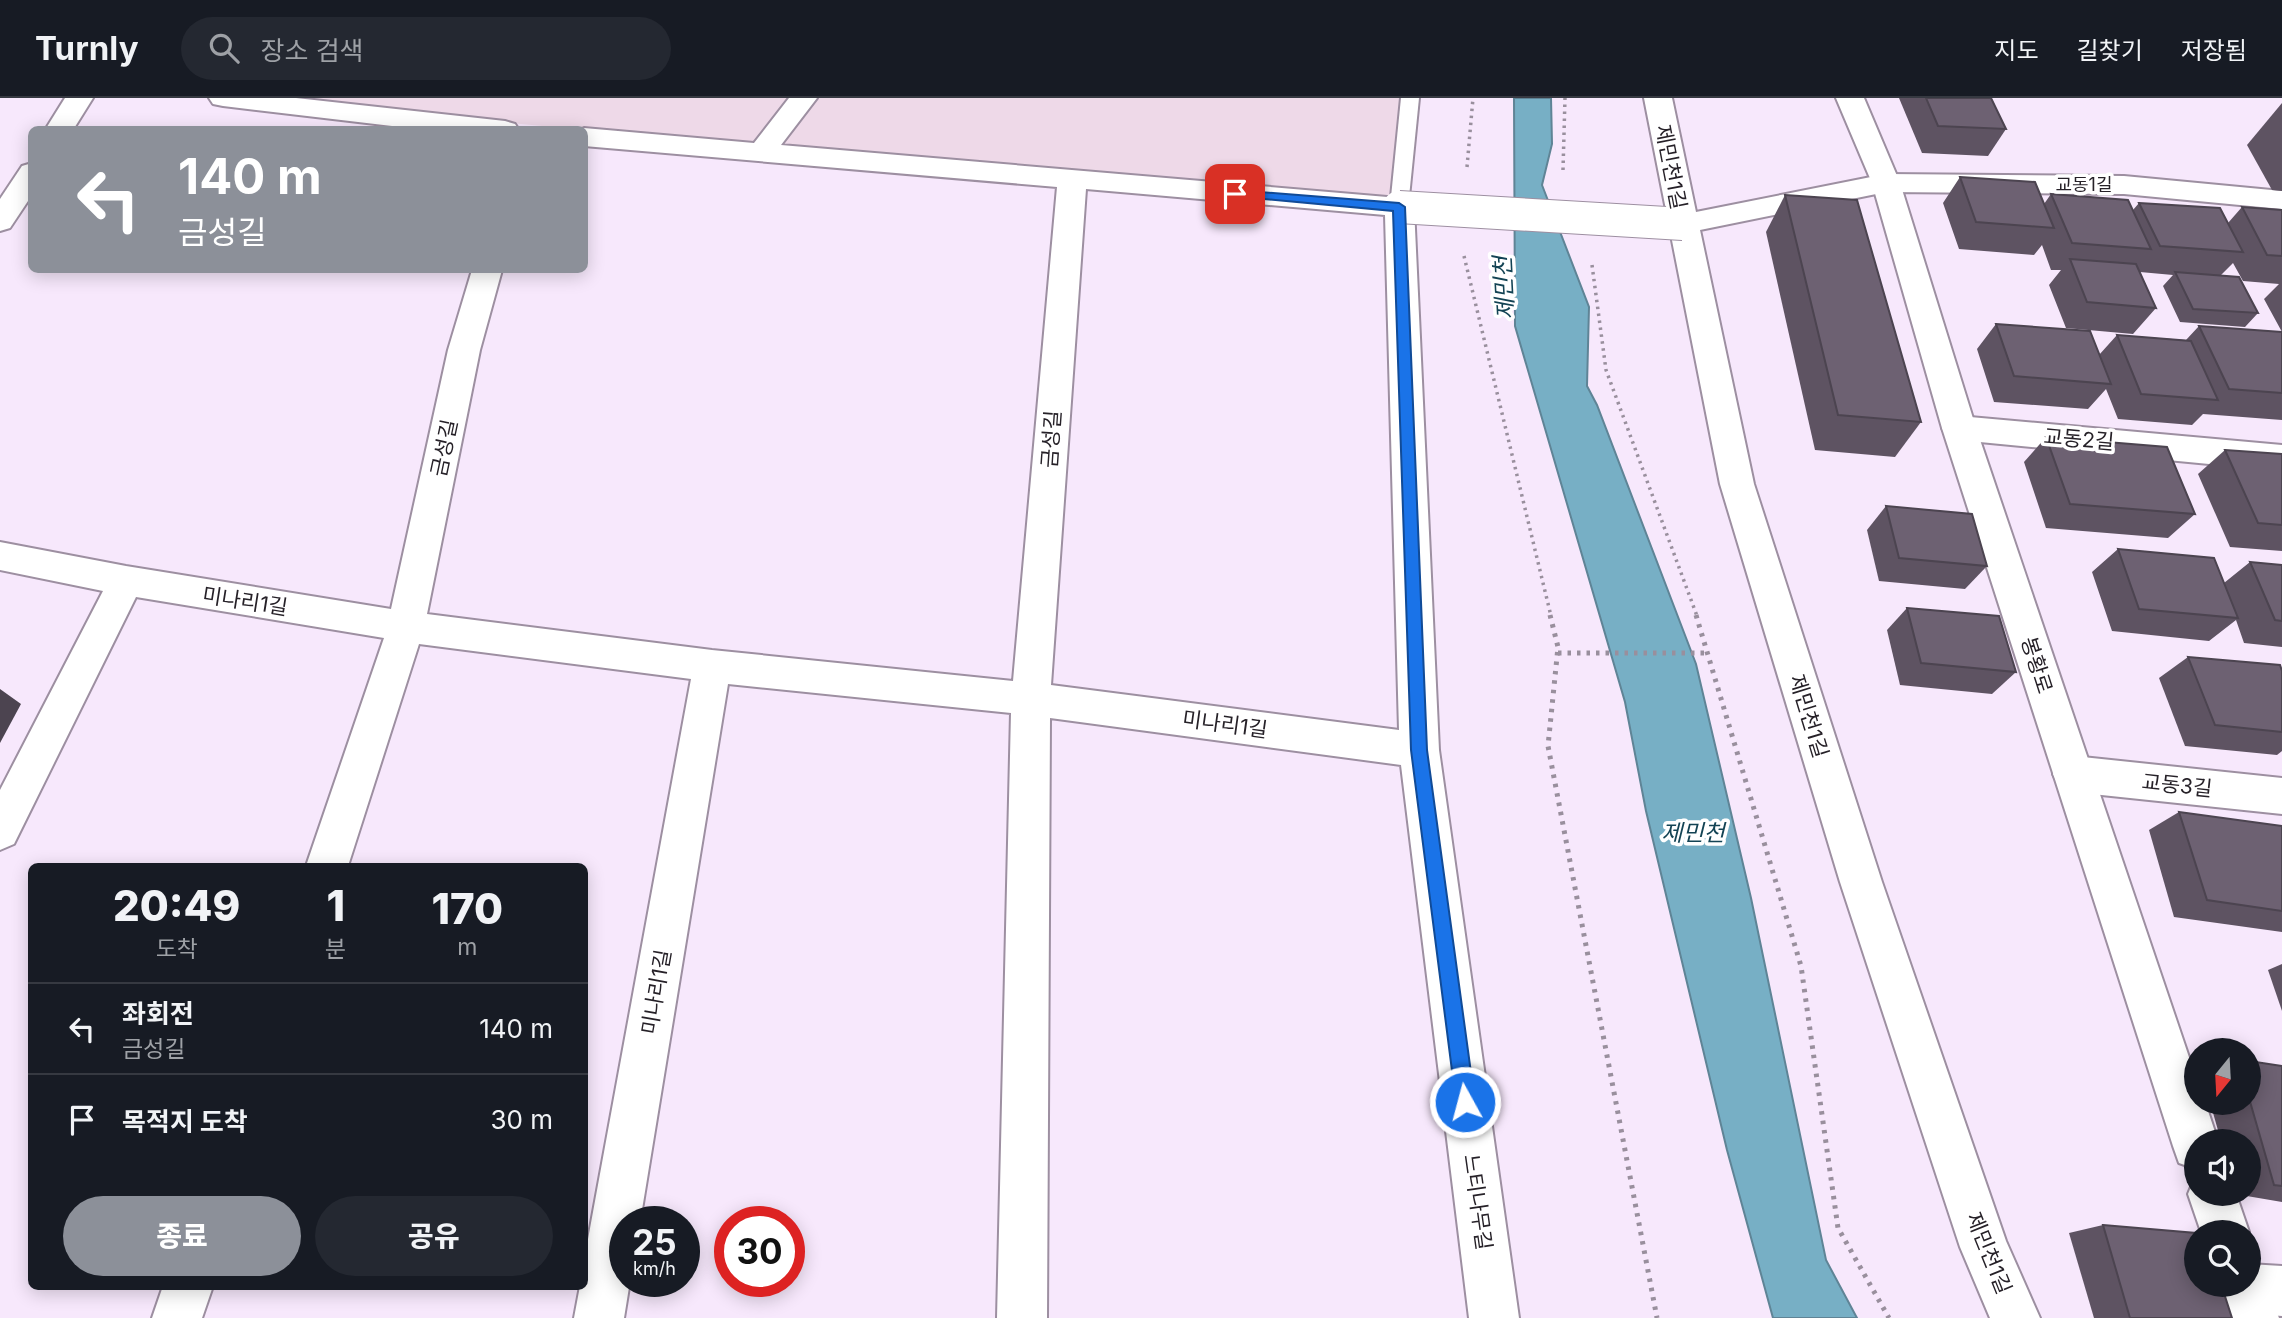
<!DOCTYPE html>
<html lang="ko">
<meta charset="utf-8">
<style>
body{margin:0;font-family:Inter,"Noto Sans KR",sans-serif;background:#242831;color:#f1f3f6;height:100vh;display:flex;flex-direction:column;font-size:26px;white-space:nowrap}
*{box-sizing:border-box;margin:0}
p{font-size:23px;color:#9ea1a6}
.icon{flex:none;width:38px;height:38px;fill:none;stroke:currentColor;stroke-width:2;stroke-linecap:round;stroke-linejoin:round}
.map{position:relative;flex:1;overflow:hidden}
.sheet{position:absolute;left:28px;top:765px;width:560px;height:427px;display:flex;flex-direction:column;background:#171b24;border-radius:10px;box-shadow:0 4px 18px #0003}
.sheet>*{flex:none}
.top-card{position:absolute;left:28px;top:28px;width:560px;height:147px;border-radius:10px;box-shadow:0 4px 18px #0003;background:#8c9099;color:#fff;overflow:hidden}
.needle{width:46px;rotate:198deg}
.tools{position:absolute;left:2184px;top:940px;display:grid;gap:14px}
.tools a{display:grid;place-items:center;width:77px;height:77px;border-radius:50%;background:#171b24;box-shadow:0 4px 18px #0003;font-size:35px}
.speed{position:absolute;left:609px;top:1108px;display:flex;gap:14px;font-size:35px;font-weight:700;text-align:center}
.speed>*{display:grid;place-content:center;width:91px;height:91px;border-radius:50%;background:#171b24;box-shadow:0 4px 18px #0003;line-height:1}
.speed small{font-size:18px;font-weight:400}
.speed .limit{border:10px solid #d22;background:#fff;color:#111}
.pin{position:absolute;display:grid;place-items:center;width:60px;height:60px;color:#fff;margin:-30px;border-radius:14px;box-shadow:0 4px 10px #0006}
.me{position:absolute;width:77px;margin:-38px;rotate:353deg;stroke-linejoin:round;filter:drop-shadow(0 0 5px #0008)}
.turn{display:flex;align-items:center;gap:24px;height:147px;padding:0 35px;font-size:32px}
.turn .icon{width:91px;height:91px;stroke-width:2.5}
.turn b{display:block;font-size:49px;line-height:60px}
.eta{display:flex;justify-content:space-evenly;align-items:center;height:119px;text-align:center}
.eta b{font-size:42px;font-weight:800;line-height:49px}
.button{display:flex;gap:14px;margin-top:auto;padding:14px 35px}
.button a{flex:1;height:80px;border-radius:42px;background:#8c9099;color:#fff;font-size:28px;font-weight:800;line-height:80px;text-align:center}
.button a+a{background:#242831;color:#f1f3f6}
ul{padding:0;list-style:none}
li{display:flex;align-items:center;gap:21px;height:91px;padding:0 35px;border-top:2px solid #363941}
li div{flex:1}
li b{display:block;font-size:26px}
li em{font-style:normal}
header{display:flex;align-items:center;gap:42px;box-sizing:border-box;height:98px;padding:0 35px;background:#171b24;border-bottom:2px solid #363941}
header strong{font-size:33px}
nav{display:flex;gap:38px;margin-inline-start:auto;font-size:24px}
.search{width:490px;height:63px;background:#242831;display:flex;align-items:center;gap:18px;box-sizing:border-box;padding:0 24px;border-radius:38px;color:#9ea1a6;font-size:26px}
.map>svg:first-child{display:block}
.commercial{fill:#eed9e8}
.water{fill:#77afc5;stroke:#5f8496;stroke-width:2}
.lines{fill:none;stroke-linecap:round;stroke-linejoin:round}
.lane-casing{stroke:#9d8fa1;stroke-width:4}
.street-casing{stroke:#9d8fa1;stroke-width:4}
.secondary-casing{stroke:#9d8fa1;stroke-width:4}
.path-far1{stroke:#998f9d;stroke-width:3.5;stroke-dasharray:2.5 4.5;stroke-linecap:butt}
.path{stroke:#998f9d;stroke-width:5;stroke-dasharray:3.5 6;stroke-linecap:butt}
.lane{fill:#fff;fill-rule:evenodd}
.street{fill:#fff;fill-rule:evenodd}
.secondary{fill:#fff;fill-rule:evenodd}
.street-bridge-casing{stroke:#9d8fa1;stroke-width:34;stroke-linecap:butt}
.street-bridge{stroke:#fff;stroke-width:32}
.wall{fill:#5e5362}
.shaded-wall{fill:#4c4450}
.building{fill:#6d6172;stroke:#4c4450;stroke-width:2}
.route{fill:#1a73e8;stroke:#114b97;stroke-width:2}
.labels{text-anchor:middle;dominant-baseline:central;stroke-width:7;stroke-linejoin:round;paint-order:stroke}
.far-street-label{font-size:18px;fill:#262128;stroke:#fff}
.street-label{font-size:21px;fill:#262128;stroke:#fff}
.water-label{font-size:23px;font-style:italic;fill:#134354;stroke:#fff}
</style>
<header>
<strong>Turnly</strong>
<div class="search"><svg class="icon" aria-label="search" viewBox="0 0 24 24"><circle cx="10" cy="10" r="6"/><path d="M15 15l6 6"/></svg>장소 검색</div>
<nav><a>지도</a><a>길찾기</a><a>저장됨</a></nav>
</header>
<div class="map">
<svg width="2282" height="1220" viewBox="0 0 2282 1220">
<rect width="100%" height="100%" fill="#f7e8fc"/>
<path class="commercial" d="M 246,0 L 1409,0 L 1399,109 Z"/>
<path class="water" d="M 1514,0 L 1551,0 L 1552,46 L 1542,87 L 1589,209 L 1587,288 L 1597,307 L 1696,566 L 1751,800 L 1826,1162 L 1857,1220 L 1773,1220 L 1727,1052 L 1646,713 L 1625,604 L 1515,228 Z"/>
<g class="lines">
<g class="lane-casing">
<path id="lane" d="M 1401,0 L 1419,0 L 1408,109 L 1399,115 L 1390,109 Z"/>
</g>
<g class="street-casing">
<g id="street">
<path d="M 209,0 L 296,0 L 505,23 L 515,26 L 519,32 L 426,32 L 223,8 L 213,6 Z"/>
<path d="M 789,0 L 817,0 L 781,47 L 1399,100 L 1409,102 L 1414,109 L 1439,652 L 1519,1220 L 1469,1220 L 1401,667 L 1050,620 L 1047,1220 L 997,1220 L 1011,615 L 728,586 L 640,1124 L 625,1124 L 625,1183 L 630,1183 L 624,1220 L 574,1220 L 580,1188 L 584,1188 L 584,1163 L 691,581 L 419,546 L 348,768 L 306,768 L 384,540 L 136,499 L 14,746 L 0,752 L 0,692 L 103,493 L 0,472 L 0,444 L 126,468 L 391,511 L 448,252 L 472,172 L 502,172 L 480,252 L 427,516 L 712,552 L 1013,583 L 1057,89 L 584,48 L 584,32 L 580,32 L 584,30 L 754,45 ZM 1086,91 L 1385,117 L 1399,632 L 1051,587 Z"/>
<path d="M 1644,0 L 1672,0 L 1696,114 L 1886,76 L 2124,78 L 2282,93 L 2282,111 L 2124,96 L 1886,94 L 1700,132 L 1754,386 L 1882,784 L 2006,1143 L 2040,1220 L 1990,1220 L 1960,1149 L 1840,784 L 1720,386 Z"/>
<path d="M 1959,318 L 2282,347 L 2282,373 L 1959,342 L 1947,339 L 1942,330 L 1947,321 Z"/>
<path d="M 2073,658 L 2282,680 L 2282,716 L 2073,694 L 2059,688 L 2053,676 L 2059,664 Z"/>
<path d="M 2249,1166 L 2282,1168 L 2282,1218 L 2243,1215 L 2226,1207 L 2218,1190 L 2220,1186 L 2249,1186 Z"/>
<path d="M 163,1188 L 213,1188 L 202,1220 L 152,1220 Z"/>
</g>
</g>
<g class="secondary-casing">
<g id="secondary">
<path d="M 65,0 L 93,0 L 73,32 L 45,32 Z"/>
<path d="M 1836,0 L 1864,0 L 1900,85 L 1976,330 L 2196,980 L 2196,1004 L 2205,1004 L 2218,1043 L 2196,1043 L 2196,1071 L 2179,1065 L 2173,1048 L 1942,330 L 1872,85 Z"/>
<path d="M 32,65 L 32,97 L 10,130 L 0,133 L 0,101 L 22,68 Z"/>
<path d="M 2195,1079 L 2196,1096 L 2236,1096 L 2249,1134 L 2249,1135 L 2201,1134 L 2188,1096 Z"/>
<path d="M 2249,1164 L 2259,1169 L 2279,1220 L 2229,1220 L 2218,1186 L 2249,1186 Z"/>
</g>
</g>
<g class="path-far1">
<path d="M 1467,69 L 1473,0"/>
<path d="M 1563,72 L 1565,0"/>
<path d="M 1464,158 L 1551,518"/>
<path d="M 1592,167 L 1606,272 L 1697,518"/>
</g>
<g class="path">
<path d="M 1550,517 L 1558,549 L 1548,648 L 1657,1220"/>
<path d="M 1696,517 L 1801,868 L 1838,1130 L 1889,1220"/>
<path d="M 1558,555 L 1710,555"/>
</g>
<use href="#lane" class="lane"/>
<use href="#street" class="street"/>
<use href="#secondary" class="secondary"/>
<g class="street-bridge-casing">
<path id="street-bridge" d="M 1399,109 L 1683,126"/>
</g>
<use href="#street-bridge" class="street-bridge"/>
</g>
<g class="wall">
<path d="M 1899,0 L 1991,0 L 2006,31 L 1988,58 L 1922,55 Z"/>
<path d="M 2282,5 L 2282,93 L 2272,92 L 2247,47 Z"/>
<path d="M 1960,79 L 2044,106 L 2051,96 L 2133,112 L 2139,105 L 2228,125 L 2242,109 L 2282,112 L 2282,322 L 2203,316 L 2192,327 L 2118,321 L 2106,291 L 2088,311 L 1994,304 L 1977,251 L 1996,226 L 2099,257 L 2117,237 L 2186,242 L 2199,228 L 2282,234 L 2264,201 L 2279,186 L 2243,183 L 2233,165 L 2221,177 L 2258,215 L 2245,229 L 2180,224 L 2163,188 L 2173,177 L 2140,174 L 2156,210 L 2133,236 L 2066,230 L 2049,187 L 2061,172 L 2051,172 L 2042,147 L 2034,157 L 1959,151 L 1943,105 Z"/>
<path d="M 1785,97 L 1921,324 L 1895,359 L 1815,352 L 1766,134 Z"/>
<path d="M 2046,339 L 2195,416 L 2168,440 L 2046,430 L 2024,364 Z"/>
<path d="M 2225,352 L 2282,356 L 2282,453 L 2230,449 L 2198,376 Z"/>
<path d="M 1886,408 L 1987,468 L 1965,491 L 1879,483 L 1867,432 Z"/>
<path d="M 2118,451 L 2224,485 L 2250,464 L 2282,467 L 2282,549 L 2244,545 L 2236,522 L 2209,543 L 2112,533 L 2092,474 Z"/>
<path d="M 1907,510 L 2016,574 L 1992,596 L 1900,587 L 1887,532 Z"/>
<path d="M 2188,559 L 2282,573 L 2282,653 L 2277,657 L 2185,648 L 2159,580 Z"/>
<path d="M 2179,714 L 2282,728 L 2282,834 L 2174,819 L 2149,732 Z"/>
<path d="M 2282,866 L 2282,913 L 2268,872 Z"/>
<path d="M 2249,963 L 2282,968 L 2282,1104 L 2235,1096 L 2249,1096 L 2249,1043 L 2221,1043 L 2210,1004 L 2249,1004 Z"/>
<path d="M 2103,1127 L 2232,1220 L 2094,1220 L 2069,1135 Z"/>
</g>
<path class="shaded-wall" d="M 0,591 L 21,606 L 0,645 Z"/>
<g class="building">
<path d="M 1926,0 L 1991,0 L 2006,31 L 1938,28 Z"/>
<path d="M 1960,79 L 2035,84 L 2054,130 L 1976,124 Z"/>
<path d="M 2051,96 L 2128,102 L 2151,151 L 2072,145 Z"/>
<path d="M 1785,97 L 1857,102 L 1921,324 L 1838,317 Z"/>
<path d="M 2139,105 L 2220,110 L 2243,154 L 2160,148 Z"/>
<path d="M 2242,109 L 2282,112 L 2282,158 L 2267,157 Z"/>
<path d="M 2070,161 L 2136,166 L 2156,210 L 2087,204 Z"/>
<path d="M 2175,174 L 2239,179 L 2258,215 L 2193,211 Z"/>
<path d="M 1996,226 L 2090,233 L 2111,286 L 2014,278 Z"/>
<path d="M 2199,228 L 2282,234 L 2282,295 L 2229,291 Z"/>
<path d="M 2117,237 L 2191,243 L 2218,302 L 2141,296 Z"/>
<path d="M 2046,339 L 2167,349 L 2195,416 L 2070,406 Z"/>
<path d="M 2225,352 L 2282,356 L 2282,427 L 2258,425 Z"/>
<path d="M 1886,408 L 1972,416 L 1987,468 L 1899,460 Z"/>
<path d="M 2118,451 L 2214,460 L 2238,520 L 2139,511 Z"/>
<path d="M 2250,464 L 2282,467 L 2282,523 L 2275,522 Z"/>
<path d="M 1907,510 L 1999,518 L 2016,574 L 1921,565 Z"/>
<path d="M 2188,559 L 2280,567 L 2282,573 L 2282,634 L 2215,627 Z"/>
<path d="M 2179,714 L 2282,728 L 2282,813 L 2207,802 Z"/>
<path d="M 2249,963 L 2282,968 L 2282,1088 L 2274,1087 L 2249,1000 Z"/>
<path d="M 2103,1127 L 2196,1135 L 2196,1186 L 2221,1186 L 2232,1220 L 2130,1220 Z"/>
</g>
<path class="route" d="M 1235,92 L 1399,105 L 1405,109 L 1427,652 L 1475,1004 L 1472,1010 L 1465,1013 L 1458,1010 L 1456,1004 L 1411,652 L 1393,113 L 1231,98 L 1229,96 Z"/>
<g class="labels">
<g class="far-street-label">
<text x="2084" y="86">교동1길</text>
</g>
<g class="street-label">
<text transform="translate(1671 69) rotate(79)">제민천1길</text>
<text transform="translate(1051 341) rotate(-86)">금성길</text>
<text transform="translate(2079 341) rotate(5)">교동2길</text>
<text transform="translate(444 350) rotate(-78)">금성길</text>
<text transform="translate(245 503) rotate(9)">미나리1길</text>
<text transform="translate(2037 567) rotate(72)">봉황로</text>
<text transform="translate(1809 618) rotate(73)">제민천1길</text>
<text transform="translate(1225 626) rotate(8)">미나리1길</text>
<text transform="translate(2177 687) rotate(6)">교동3길</text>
<text transform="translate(656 894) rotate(-80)">미나리1길</text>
<text transform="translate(1478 1104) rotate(82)">느티나무길</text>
<text transform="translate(1989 1155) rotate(68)">제민천1길</text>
</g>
<g class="water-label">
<text transform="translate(1504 190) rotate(-93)">제민천</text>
<text x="1693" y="735">제민천</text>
</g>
</g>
</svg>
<div class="tools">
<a><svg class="needle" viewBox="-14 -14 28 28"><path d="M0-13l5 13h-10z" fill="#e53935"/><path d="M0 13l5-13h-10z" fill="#9ea1a6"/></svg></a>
<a><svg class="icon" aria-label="sound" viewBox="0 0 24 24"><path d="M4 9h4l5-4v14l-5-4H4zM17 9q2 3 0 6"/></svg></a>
<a><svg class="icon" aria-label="search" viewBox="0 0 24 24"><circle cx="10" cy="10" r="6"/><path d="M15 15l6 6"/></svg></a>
</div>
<div class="speed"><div>25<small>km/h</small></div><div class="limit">30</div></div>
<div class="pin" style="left:1235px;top:96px;background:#d93025"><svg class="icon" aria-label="arrive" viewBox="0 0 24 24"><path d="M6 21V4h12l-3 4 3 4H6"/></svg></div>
<svg class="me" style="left:1465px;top:1004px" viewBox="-20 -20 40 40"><circle r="17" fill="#1a73e8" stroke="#fff" stroke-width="3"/><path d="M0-11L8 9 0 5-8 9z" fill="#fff"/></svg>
<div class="top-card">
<div class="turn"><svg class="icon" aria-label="left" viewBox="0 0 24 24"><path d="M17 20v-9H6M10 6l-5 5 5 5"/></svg><div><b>140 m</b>금성길</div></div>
</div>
<section class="sheet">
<div class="eta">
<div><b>20:49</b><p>도착</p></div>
<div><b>1</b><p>분</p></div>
<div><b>170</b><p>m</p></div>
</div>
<ul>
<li><svg class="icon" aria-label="left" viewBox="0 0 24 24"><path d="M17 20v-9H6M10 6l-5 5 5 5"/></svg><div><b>좌회전</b><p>금성길</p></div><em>140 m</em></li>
<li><svg class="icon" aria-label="arrive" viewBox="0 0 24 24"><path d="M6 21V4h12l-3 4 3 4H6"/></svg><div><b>목적지 도착</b></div><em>30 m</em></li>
</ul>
<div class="button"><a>종료</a><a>공유</a></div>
</section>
</div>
